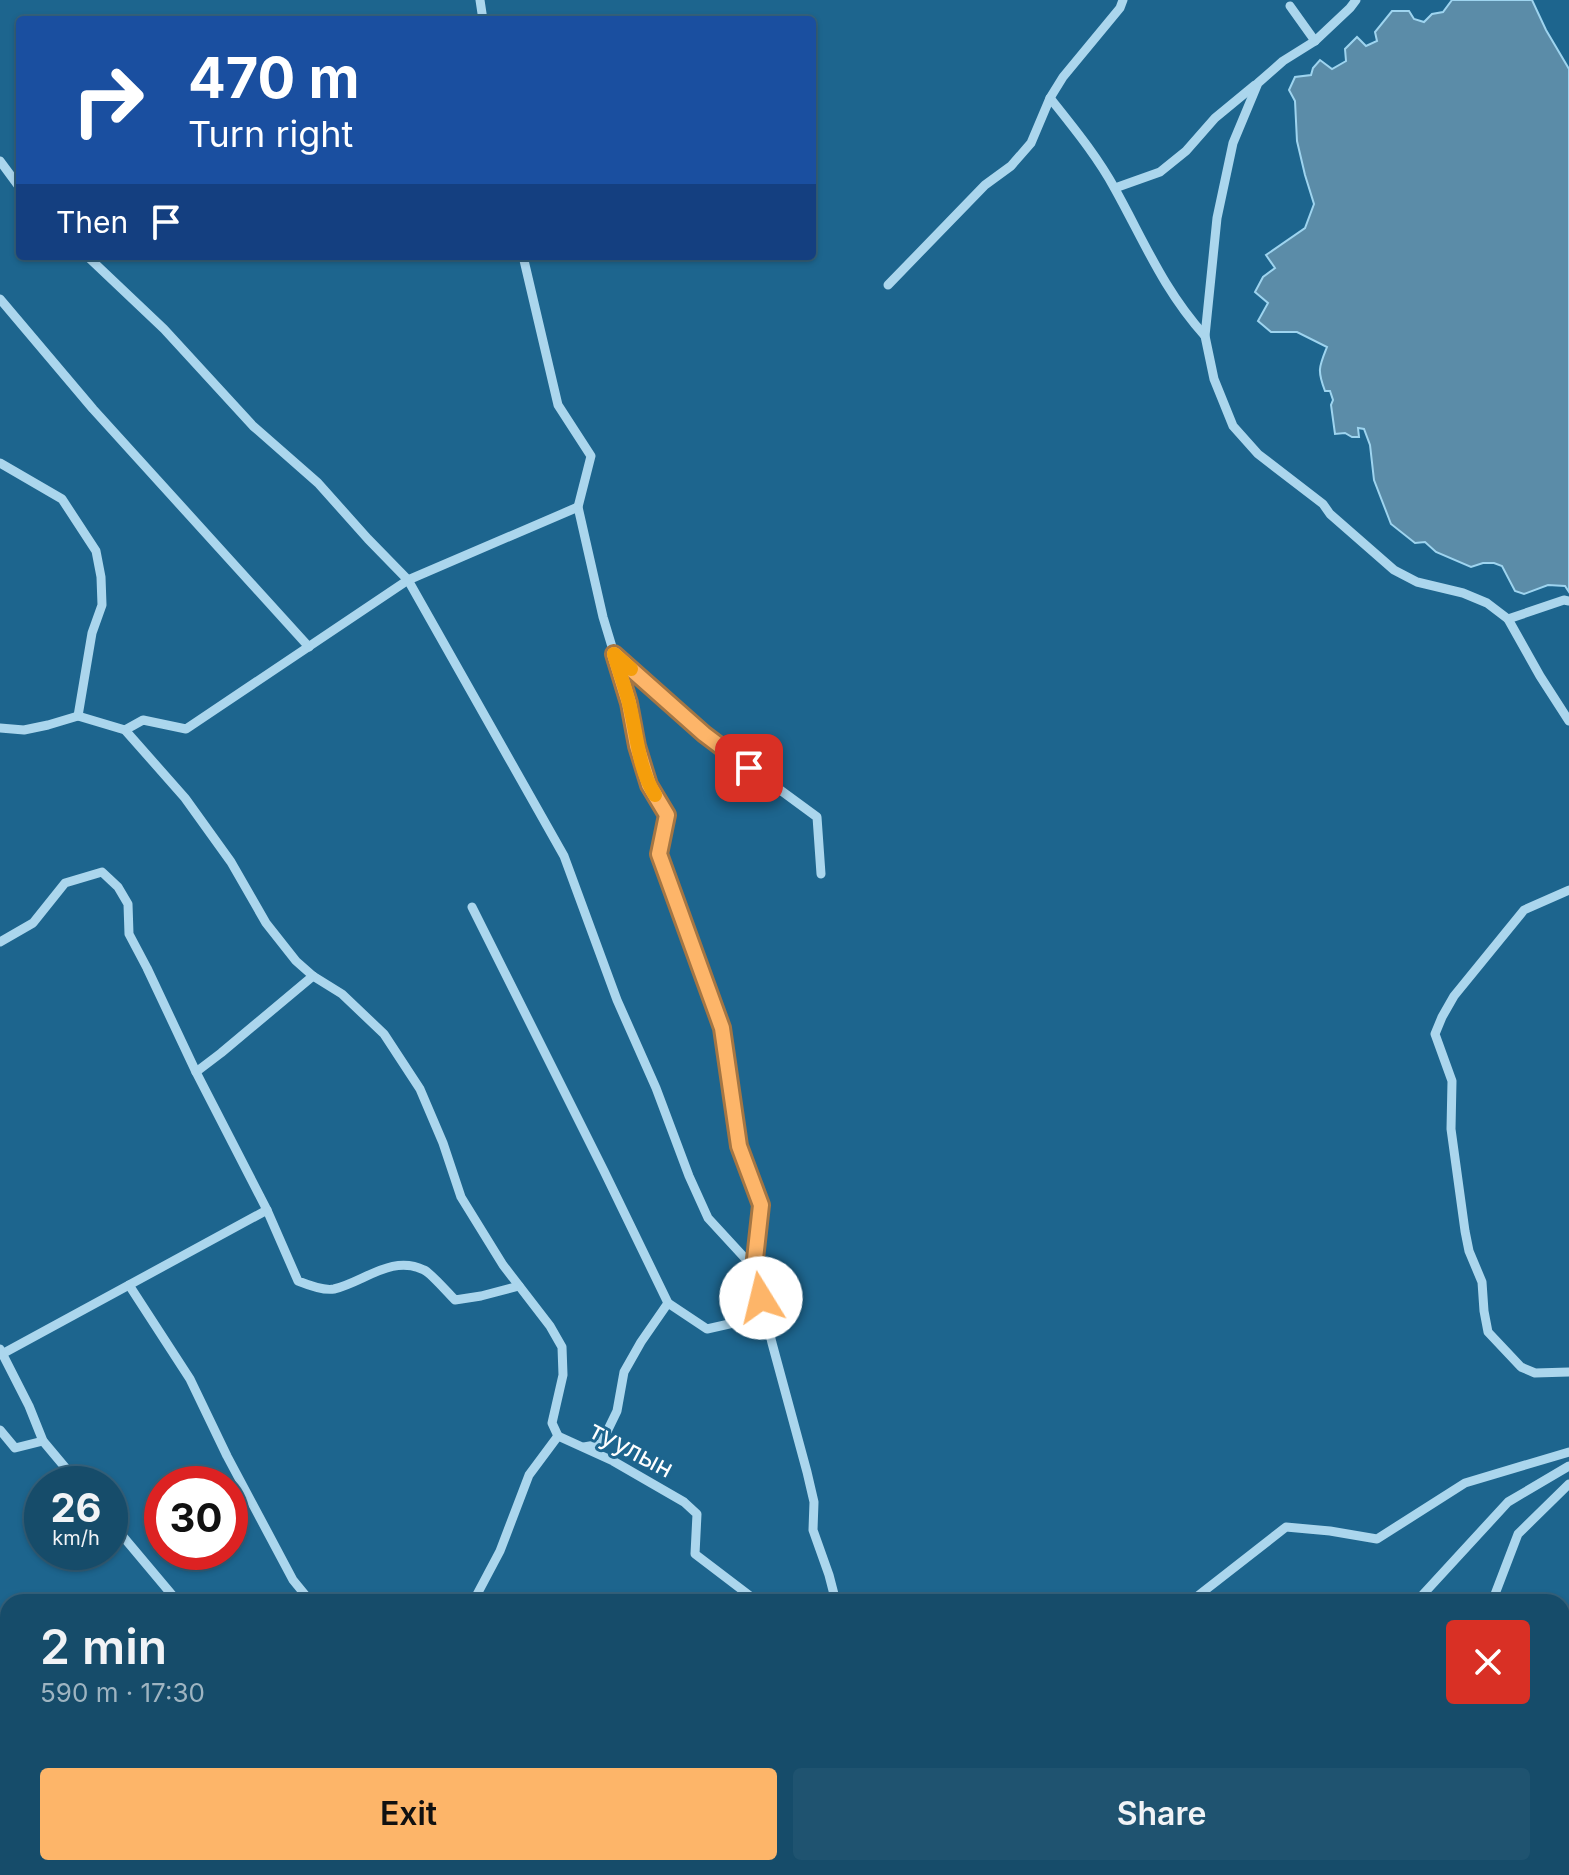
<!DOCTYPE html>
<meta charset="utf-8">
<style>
body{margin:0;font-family:Inter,sans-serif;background:#1f5370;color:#f1f3f6;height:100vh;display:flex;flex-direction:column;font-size:30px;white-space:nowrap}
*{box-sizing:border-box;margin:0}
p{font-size:26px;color:#9eb4c1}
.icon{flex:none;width:44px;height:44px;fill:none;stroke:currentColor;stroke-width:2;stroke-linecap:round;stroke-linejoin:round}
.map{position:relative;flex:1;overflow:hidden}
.details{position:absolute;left:0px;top:1594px;width:1570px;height:282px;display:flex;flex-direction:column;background:#164c6a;border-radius:24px 24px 0 0;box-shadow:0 2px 6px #0004,0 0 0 2px #35637e}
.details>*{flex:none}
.hud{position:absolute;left:16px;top:16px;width:800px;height:244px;border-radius:8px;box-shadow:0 2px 6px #0004,0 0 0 2px #35637e;background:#1a4fa0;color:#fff;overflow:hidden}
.speed{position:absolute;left:24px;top:1466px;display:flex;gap:16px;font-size:40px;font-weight:700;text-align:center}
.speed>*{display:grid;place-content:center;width:104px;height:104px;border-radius:50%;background:#164c6a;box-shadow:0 2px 6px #0004,0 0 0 2px #35637e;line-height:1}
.speed small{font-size:20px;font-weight:400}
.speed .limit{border:12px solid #d22;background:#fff;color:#111}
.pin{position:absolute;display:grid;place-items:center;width:68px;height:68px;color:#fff;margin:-34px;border-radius:16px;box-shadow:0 4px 12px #0006}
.me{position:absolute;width:88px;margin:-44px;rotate:351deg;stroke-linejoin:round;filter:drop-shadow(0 0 6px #0008)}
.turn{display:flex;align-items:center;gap:28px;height:168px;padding:0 40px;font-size:36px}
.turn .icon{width:104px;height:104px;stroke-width:2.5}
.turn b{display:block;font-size:56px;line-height:68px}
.then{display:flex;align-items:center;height:76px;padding:0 40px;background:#0003;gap:16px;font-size:30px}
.round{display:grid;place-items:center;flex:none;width:84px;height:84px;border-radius:8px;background:#1f5370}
.overview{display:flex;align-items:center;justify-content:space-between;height:136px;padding:0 40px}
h1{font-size:48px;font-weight:600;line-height:60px}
.cta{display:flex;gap:16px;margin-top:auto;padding:16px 40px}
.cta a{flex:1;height:92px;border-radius:8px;background:#fdb569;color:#111;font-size:32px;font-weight:600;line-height:92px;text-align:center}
.cta a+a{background:#1f5370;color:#f1f3f6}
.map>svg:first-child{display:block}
.water{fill:#5b8ca8;stroke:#9ed4ef;stroke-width:2}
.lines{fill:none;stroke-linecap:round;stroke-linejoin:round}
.stream{stroke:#9ed4ef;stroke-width:3}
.minor{stroke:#abd6ed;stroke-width:9}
.route-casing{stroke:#a47644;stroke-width:20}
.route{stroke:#fdb569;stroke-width:14}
.slow{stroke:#f59e0b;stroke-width:14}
.labels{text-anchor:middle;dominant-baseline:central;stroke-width:6;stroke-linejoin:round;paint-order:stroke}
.street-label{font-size:26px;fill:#fff;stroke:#1d658e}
</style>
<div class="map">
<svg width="1569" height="1875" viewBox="0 0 1569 1875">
<rect width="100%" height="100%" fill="#1d658e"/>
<path class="water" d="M 1452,0 L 1532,0 L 1546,30 L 1569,69 L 1569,592 L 1565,586 L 1548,585 L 1524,594 L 1515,591 L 1502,566 L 1494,563 L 1483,563 L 1471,567 L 1436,552 L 1425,542 L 1415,543 L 1391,524 L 1374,480 L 1370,445 L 1364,429 L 1358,428 L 1359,437 L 1352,437 L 1345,433 L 1335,434 L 1331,405 L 1333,400 L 1330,391 L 1325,391 C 1317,370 1319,367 1327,347 L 1297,332 L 1271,332 L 1258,321 L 1268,303 L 1255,292 L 1263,277 L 1275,268 L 1266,255 L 1305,228 L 1314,204 L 1305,175 L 1297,141 L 1295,101 L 1289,90 L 1295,77 L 1311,75 L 1313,68 L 1320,60 L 1332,69 L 1346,61 L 1345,49 L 1357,37 L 1366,46 L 1377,41 L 1375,32 L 1392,11 L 1409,11 L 1414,19 L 1424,22 L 1432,14 L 1443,12 Z"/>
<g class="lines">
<path class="stream" d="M 1055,1868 L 1056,1875"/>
<g class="minor">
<path d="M 480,0 L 483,20"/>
<path d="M 1290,6 L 1315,41 L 1283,61 L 1258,83 L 1233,143 L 1217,218 L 1205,336 L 1214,379 L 1233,426 L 1258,454 L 1323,504 L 1330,514 L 1394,570 L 1417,582 L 1463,593 L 1487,603 L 1508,619 L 1540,676 L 1569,721"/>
<path d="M 1315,41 L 1350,8 L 1356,0"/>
<path d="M 1050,98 C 1073,127 1097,156 1115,189 C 1145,243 1163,289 1205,336"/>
<path d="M 0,161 L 20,188"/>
<path d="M 1115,188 L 1160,172 L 1186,151 L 1215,118 L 1255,85"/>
<path d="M 87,256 L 164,329 L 253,426 L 318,483 L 368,539 L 408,580 L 564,856 L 617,1000 L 656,1088 L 689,1176 L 708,1218 L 754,1268"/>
<path d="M 523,256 L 558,405 L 591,456 L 578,507 L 603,617 L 629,703 L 637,746 L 649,785 L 667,815 L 659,854 L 722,1028 L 739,1146 L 761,1205 L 754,1268 L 772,1343 L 807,1472 L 814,1502 L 813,1530 L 829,1575 L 836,1602"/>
<path d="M 888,285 L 985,185 L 1011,166 L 1031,143 L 1050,98 L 1063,77 L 1120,8 L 1123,0"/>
<path d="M 0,299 L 93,409 L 309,647"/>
<path d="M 0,463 L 62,499 L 96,551 L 101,577 L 102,605 L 92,633 L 78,716"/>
<path d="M 1508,619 L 1564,600 L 1569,601"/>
<path d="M 614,654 L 704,734 L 817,817 L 821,874"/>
<path d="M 0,728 L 24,730 L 48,725 L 78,716 L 125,730 L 185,798 L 231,862 L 266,923 L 296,961 L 313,976 L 342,994 L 384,1034 L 420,1089 L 443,1143 L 461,1197 L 503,1265 L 550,1326 L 562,1347 L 563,1375 L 552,1423 L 558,1436"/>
<path d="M 125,730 L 143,720 L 186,729 L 408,580 L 578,507"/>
<path d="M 1569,890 L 1524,910 L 1454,996 L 1442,1017 L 1435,1034 L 1452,1081 L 1451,1129 L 1465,1231 L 1469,1251 L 1482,1282 L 1484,1311 L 1488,1332 L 1521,1367 L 1535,1373 L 1569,1372"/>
<path d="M 472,907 L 604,1171 L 668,1303 L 707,1329 L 738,1322 L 761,1298"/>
<path d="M 0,942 L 33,923 L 65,883 L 102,872 L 118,887 L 128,904 L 129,934 L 147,968 L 196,1072 L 267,1210 L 298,1281 C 308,1285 324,1291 334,1289 C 364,1282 392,1254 424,1270 C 431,1273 448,1293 455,1300 L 481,1296 L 519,1286"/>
<path d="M 196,1072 L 221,1053 L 313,976"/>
<path d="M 129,1285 L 190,1379 L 227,1456 L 293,1580 L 311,1602"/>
<path d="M 0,1349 L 29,1406 L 43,1441 L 79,1484"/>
<path d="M 2,1354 L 267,1210"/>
<path d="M 0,1430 L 15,1448 L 43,1441"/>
<path d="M 558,1436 L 613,1461 L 684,1502 L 697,1514 L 695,1554 L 758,1602"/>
<path d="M 584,1447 L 601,1444 L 617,1411 L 624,1372 L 641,1342 L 668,1303"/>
<path d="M 110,1521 L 178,1602"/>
<path d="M 473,1602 L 500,1551 L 529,1475 L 558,1436"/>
<path d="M 1190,1602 L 1286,1527 L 1330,1531 L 1377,1539 L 1465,1483 L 1569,1452"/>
<path d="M 1416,1602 L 1508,1502 L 1569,1466"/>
<path d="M 1492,1602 L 1518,1534 L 1569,1484"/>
<path d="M 0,1631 L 8,1641"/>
<path d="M 0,1738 L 8,1745"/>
<path d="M 137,1868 L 144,1875"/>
<path d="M 294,1868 L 295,1875"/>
<path d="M 360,1868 L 366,1875"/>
<path d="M 577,1868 L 586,1875"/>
<path d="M 697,1868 L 705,1875"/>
<path d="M 861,1868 L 866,1875"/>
<path d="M 899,1868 L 900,1875"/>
<path d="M 1440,1868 L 1441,1875"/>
<path d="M 907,1875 L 908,1868"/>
<path d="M 1228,1875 L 1235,1868"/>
</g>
</g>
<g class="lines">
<g class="route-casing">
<path id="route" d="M 749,768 L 704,734 L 614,654 L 629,703 L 637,746 L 649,785 L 667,815 L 659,854 L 722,1028 L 739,1146 L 761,1205 L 754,1268 L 761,1298"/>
</g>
<use href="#route" class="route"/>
<path class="slow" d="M 631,669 L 614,654 C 619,671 625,687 629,703 C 637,734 638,768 655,795"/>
</g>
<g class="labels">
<g class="street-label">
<text transform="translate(632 1449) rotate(28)">туулын</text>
</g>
</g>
</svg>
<div class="speed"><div>26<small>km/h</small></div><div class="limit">30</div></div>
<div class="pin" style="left:749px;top:768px;background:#d93025"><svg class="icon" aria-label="arrive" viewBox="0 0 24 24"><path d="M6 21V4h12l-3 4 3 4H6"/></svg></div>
<svg class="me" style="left:761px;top:1298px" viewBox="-20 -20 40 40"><circle r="19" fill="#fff"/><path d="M0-13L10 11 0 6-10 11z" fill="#fdb569"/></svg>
<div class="hud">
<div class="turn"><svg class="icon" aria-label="right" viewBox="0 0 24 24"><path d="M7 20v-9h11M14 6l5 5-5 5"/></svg><div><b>470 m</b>Turn right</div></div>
<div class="then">Then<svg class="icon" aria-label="arrive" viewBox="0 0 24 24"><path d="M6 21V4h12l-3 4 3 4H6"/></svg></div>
</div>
<section class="details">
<div class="overview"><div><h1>2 min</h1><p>590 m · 17:30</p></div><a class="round" style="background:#d93025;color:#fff"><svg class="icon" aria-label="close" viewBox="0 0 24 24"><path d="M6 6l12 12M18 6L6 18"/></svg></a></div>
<div class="cta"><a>Exit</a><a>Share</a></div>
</section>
</div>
